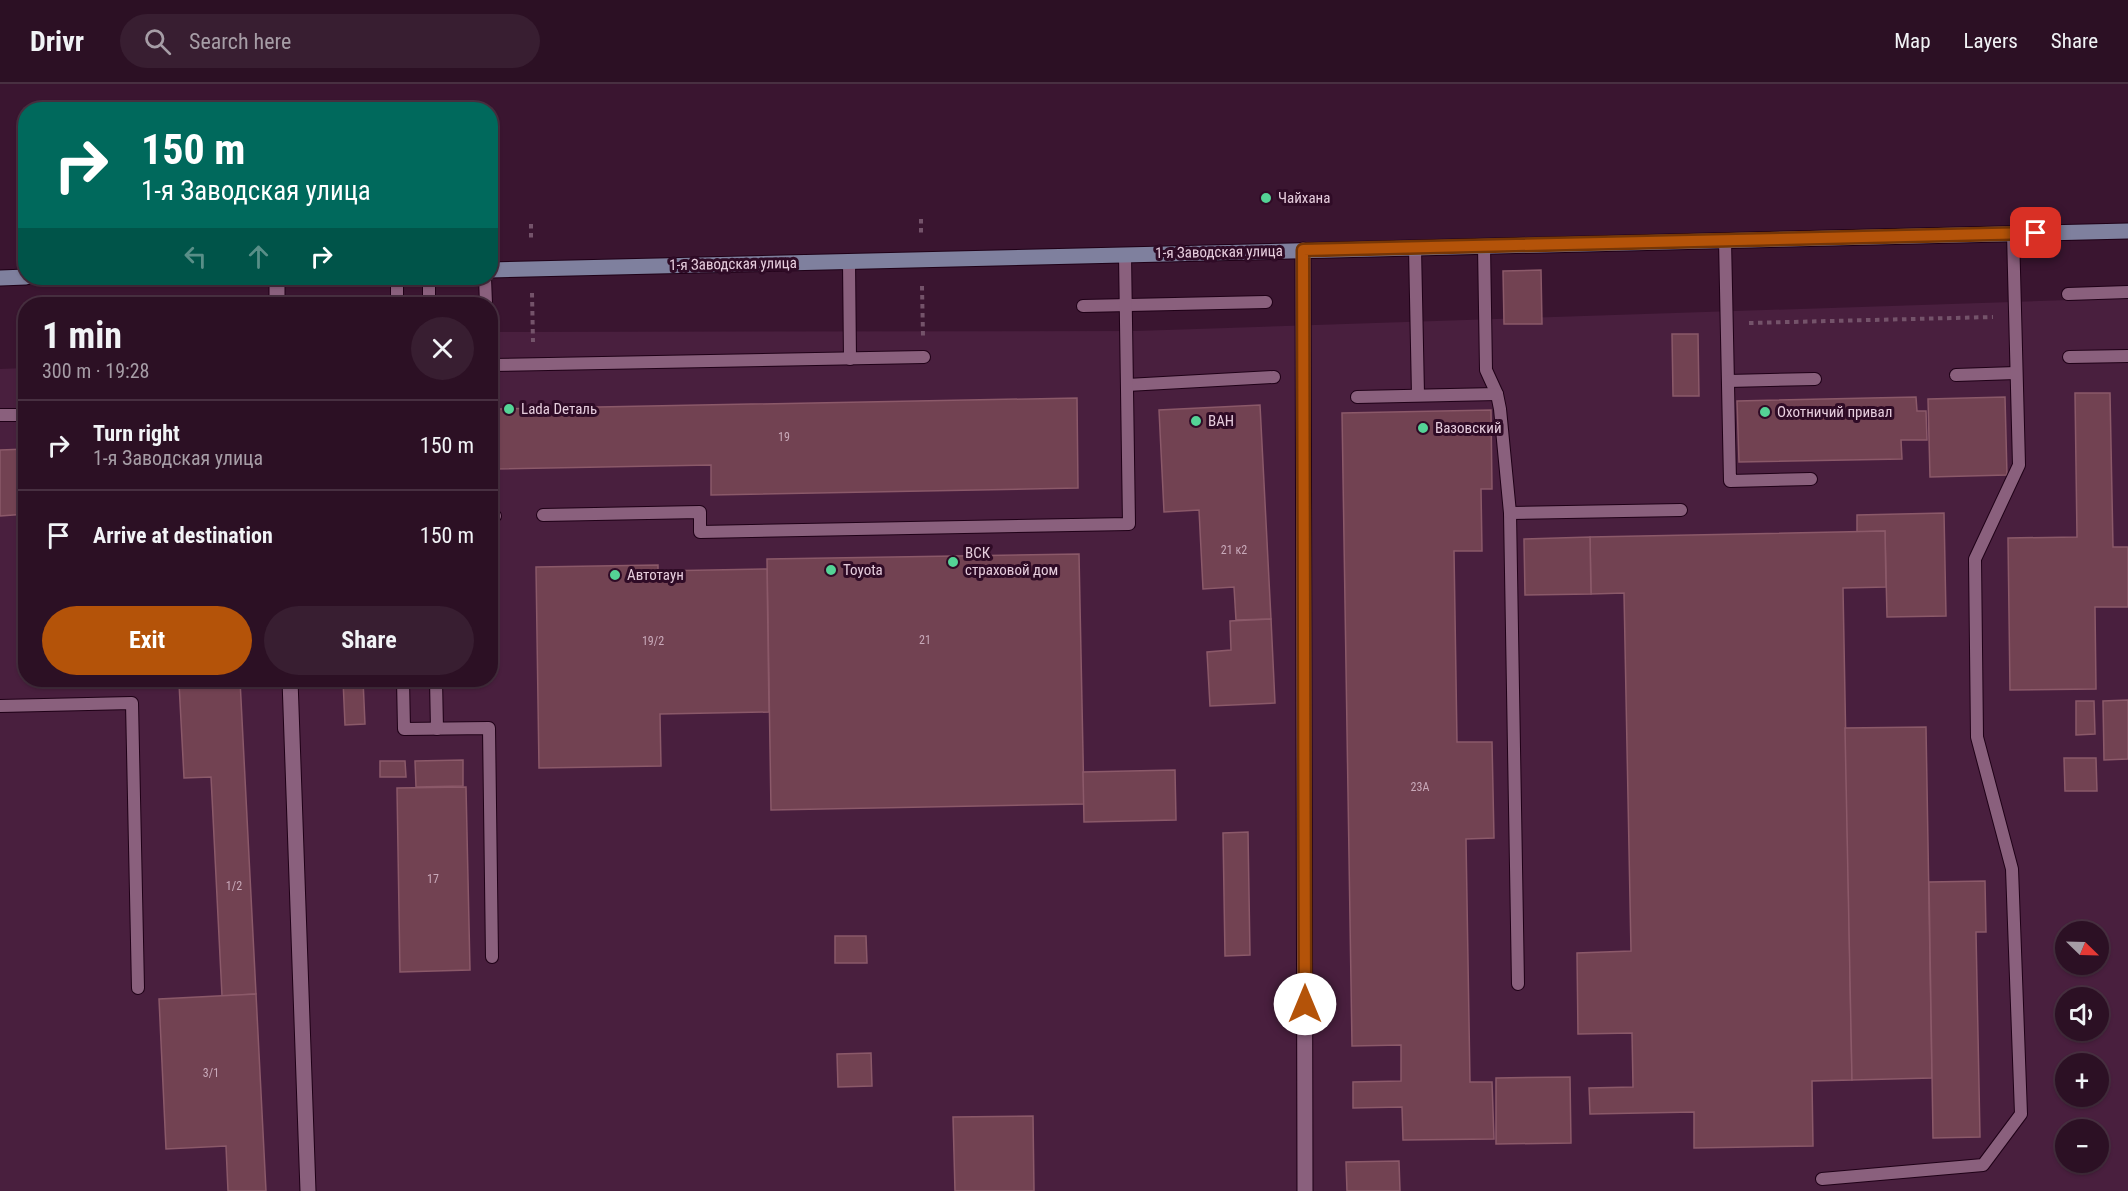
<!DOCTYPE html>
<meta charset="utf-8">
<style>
body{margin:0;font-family:"Roboto Condensed",sans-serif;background:#381e31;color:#f1f3f6;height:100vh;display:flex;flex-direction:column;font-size:22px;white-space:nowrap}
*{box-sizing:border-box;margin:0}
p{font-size:20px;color:#a69da6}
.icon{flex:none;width:33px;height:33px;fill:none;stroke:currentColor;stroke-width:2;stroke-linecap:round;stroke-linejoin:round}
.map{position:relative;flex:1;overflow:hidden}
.panel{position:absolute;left:18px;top:213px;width:480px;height:390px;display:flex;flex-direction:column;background:#2c1024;border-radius:24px;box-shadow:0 2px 4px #0004,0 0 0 2px #483041}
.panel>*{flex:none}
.top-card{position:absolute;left:18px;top:18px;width:480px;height:183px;border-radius:24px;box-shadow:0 2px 4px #0004,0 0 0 2px #483041;background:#00695c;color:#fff;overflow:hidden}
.needle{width:39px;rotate:113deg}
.tools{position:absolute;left:2055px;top:837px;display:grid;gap:12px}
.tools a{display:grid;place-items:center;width:54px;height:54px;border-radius:50%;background:#2c1024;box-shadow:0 2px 4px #0004,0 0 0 2px #483041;font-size:30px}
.pin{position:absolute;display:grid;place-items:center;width:51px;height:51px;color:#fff;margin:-26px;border-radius:12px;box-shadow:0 3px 9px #0006}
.me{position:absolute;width:66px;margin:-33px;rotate:0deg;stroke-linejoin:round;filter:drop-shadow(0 0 4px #0008)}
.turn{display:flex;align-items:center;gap:21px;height:126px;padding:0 24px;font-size:27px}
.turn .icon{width:78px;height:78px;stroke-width:2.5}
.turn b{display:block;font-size:42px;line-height:51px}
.lanes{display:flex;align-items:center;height:57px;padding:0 24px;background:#0003;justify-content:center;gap:30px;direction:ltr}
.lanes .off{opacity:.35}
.round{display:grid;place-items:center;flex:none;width:63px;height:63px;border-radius:32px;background:#381e31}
.headline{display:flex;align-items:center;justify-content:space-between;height:102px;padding:0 24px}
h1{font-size:36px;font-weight:700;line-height:45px}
.button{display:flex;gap:12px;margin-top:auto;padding:12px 24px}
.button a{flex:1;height:69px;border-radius:36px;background:#b45309;color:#fff;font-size:24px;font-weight:700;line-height:69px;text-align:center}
.button a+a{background:#381e31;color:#f1f3f6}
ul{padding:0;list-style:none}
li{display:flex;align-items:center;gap:18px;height:90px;padding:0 24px;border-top:2px solid #483041}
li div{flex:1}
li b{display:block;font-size:22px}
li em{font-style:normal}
header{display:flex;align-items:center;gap:36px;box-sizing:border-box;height:84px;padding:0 30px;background:#2c1024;border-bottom:2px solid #483041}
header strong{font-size:28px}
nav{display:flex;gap:33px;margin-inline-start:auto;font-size:21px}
.search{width:420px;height:54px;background:#381e31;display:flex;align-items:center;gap:15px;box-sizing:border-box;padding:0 21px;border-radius:33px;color:#a69da6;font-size:22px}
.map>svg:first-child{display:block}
.built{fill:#491f3e;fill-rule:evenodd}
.building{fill:#724252;stroke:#8b5969;stroke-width:1.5}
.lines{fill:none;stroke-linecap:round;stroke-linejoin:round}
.service-casing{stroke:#1f0117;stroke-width:14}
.minor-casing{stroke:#1f0117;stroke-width:17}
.secondary-casing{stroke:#1f0117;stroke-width:17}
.path{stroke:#74536a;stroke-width:4;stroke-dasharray:4.5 4.5;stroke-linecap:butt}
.service{stroke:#8a607d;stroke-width:12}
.minor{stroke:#8a607d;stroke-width:15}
.secondary{stroke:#7f809e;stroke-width:15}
.route-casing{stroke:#753606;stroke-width:15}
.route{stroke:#b45309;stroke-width:10}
.poi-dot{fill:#54d396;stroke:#2f0b26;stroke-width:2}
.labels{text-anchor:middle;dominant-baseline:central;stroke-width:6;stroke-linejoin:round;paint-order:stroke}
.number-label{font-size:12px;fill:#c9aaba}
.poi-label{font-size:15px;fill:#e6cddd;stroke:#2f0b26;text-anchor:start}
.street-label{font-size:15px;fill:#e6cddd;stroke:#2f0b26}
</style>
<header>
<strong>Drivr</strong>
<div class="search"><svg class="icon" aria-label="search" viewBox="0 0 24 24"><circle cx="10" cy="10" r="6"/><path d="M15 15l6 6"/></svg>Search here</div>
<nav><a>Map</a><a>Layers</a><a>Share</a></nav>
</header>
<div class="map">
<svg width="2128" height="1107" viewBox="0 0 2128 1107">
<rect width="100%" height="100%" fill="#3a1530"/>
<path class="built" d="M 2128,214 L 2128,1107 L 0,1107 L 0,285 L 25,284 L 26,596 L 490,596 L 491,248 L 1136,247 ZM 2066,848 L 2098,848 L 2098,880 L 2066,880 ZM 2066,914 L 2098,914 L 2098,946 L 2066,946 ZM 2066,980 L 2098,980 L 2098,1012 L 2066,1012 ZM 2066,1046 L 2098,1046 L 2098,1078 L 2066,1078 Z"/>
<g class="building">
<path d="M 1541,186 L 1542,240 L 1504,240 L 1503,187 Z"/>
<path d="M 1672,250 L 1698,250 L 1699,312 L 1673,312 Z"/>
<path d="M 2075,309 L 2110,309 L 2113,463 L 2128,463 L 2128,523 L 2095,523 L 2096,605 L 2010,606 L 2008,454 L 2077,453 Z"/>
<path d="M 1916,313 L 1917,327 L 1926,327 L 1927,356 L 1901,356 L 1902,375 L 1739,378 L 1737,317 Z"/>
<path d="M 2005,313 L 2007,391 L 1930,393 L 1928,315 Z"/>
<path d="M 1077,314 L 1078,404 L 711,411 L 711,381 L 490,385 L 490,325 Z"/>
<path d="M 1260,321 L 1271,535 L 1236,536 L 1234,503 L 1203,505 L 1199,426 L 1164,428 L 1159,326 Z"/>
<path d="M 1491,326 L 1492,405 L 1481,405 L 1482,467 L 1454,467 L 1457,658 L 1492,658 L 1494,754 L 1466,755 L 1470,998 L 1492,998 L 1494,1055 L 1403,1056 L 1402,1023 L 1353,1024 L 1353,998 L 1401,997 L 1401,961 L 1352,962 L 1342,329 Z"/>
<path d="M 26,365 L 26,430 L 0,432 L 0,366 Z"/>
<path d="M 1944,429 L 1946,532 L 1887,533 L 1885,447 L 1857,448 L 1857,431 Z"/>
<path d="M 1885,447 L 1886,503 L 1843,504 L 1852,996 L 1812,997 L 1813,1062 L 1694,1064 L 1694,1028 L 1590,1030 L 1589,1004 L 1633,1003 L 1632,949 L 1578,950 L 1577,869 L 1631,867 L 1624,509 L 1591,510 L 1590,453 Z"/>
<path d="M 1590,453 L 1591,510 L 1525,511 L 1524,455 Z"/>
<path d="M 1079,470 L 1084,720 L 771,726 L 767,475 Z"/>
<path d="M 658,481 L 658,487 L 767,485 L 769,628 L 660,630 L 661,682 L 539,684 L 536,483 Z"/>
<path d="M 1271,535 L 1275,619 L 1210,622 L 1207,568 L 1231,566 L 1230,537 Z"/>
<path d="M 210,596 L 240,596 L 256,910 L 222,912 L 211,693 L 184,694 L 179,599 L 210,598 Z"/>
<path d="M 343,596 L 363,596 L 365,640 L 345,641 Z"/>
<path d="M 2128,616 L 2128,675 L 2104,676 L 2103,617 Z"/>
<path d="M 2076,617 L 2094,617 L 2095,650 L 2076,651 Z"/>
<path d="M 1926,643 L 1932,994 L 1852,996 L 1845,644 Z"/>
<path d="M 2064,674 L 2096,674 L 2097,707 L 2065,707 Z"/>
<path d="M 463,676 L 463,702 L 416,703 L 415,677 Z"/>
<path d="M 380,677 L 405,677 L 406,693 L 380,693 Z"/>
<path d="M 1175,686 L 1176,736 L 1084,738 L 1083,688 Z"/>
<path d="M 466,703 L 470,886 L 400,888 L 397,704 Z"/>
<path d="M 1248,748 L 1250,871 L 1225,872 L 1223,749 Z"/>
<path d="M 1985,797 L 1986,848 L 1976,848 L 1980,1053 L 1933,1054 L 1929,798 Z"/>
<path d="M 835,852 L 866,852 L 867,879 L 835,879 Z"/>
<path d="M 256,910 L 266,1107 L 228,1107 L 226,1062 L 166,1065 L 159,915 Z"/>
<path d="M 871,969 L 872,1002 L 838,1003 L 837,970 Z"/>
<path d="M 1570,993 L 1571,1059 L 1496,1060 L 1496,994 Z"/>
<path d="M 1033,1032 L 1034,1107 L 955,1107 L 953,1033 Z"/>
<path d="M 1399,1077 L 1400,1107 L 1347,1107 L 1346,1078 Z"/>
</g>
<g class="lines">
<g class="service-casing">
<g id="service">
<path d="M 1725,156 L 1730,397 L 1811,395"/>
<path d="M 1484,162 L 1486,286 L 1497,310 L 1500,325 L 1510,429 L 1518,900"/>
<path d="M 1415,164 L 1418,311"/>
<path d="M 849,177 L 850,275"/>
<path d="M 397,194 L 397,220"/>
<path d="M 429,194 L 429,220"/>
<path d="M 485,194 L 486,220"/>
<path d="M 2068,210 L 2128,208"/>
<path d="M 1083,222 L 1266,218"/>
<path d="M 2069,273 L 2128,272"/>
<path d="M 490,281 L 924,273"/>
<path d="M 1956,291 L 2016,289"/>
<path d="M 1728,297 L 1815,295"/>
<path d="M 1127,301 L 1274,293"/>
<path d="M 1357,313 L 1497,310"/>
<path d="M 0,331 L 26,331"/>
<path d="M 1510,429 L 1681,426"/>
<path d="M 543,431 L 700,428 L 700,448 L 1129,440 L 1125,171"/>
<path d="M 490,432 L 495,432"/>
<path d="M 403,596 L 404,645 L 489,644 L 492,873"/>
<path d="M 436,596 L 437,645"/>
<path d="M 0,622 L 132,619 L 138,904"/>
<path d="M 1822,1095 L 1983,1081 L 2021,1030 L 2012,785 L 1977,653 L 1975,475 L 2019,381 L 2013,149"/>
</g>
</g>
<g class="minor-casing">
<g id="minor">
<path d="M 1303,166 L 1305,1107"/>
<path d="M 277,194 L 277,220"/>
<path d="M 290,596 L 308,1107"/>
</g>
</g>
<g class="secondary-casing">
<g id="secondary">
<path d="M 490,186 L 2128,147"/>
<path d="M 0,194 L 26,193"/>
</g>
</g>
<g class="path">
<path d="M 921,135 L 921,149"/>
<path d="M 531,140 L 531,156"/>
<path d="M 922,202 L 923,252"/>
<path d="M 532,209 L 533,258"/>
<path d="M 1749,239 L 1993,233"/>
</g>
<use href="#service" class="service"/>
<use href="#minor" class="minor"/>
<use href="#secondary" class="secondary"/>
</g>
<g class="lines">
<g class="route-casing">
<path id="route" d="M 1305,920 L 1303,166 L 2036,149"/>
</g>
<use href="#route" class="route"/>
</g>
<g class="poi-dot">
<circle cx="1266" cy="114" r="6"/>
<circle cx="509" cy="325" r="6"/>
<circle cx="1765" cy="328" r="6"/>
<circle cx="1196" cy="337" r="6"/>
<circle cx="1423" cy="344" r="6"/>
<circle cx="953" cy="478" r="6"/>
<circle cx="831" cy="486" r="6"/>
<circle cx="615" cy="491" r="6"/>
</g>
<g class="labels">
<g class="number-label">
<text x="784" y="353">19</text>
<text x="1234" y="466">21 к2</text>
<text x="925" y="556">21</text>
<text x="653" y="557">19/2</text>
<text x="1420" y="703">23А</text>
<text x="433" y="795">17</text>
<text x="234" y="802">1/2</text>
<text x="211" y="989">3/1</text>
</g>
<g class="poi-label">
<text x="1278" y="114">Чайхана</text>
<text x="521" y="325">Lada Dеталь</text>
<text x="1777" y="328">Охотничий привал</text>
<text x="1208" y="337">ВАН</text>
<text x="1435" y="344">Вазовский</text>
<text x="965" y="469">ВСК<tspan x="965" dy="17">страховой дом</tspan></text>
<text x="843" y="486">Toyota</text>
<text x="627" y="491">Автотаун</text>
</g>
<g class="street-label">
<text transform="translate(1219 168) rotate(-1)">1-я Заводская улица</text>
<text transform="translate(733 180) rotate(-1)">1-я Заводская улица</text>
</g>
</g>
</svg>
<div class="tools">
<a><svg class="needle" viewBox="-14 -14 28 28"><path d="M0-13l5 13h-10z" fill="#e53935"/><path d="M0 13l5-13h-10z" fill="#a69da6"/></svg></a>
<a><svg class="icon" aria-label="sound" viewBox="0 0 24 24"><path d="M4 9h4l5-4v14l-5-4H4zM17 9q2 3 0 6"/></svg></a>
<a>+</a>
<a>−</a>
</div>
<div class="pin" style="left:2036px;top:149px;background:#d93025"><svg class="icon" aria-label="arrive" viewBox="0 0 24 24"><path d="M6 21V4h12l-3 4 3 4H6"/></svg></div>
<svg class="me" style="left:1305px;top:920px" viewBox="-20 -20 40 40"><circle r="19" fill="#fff"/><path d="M0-13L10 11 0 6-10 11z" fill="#b45309"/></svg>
<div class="top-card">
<div class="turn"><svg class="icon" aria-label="right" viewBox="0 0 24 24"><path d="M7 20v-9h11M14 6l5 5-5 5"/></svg><div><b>150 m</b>1-я Заводская улица</div></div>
<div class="lanes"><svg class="icon off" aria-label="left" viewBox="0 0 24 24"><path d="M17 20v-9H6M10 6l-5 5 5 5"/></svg><svg class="icon off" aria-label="ahead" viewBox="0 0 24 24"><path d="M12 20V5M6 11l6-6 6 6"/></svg><svg class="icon" aria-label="right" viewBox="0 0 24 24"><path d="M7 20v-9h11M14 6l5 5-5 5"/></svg></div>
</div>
<section class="panel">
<div class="headline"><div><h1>1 min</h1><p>300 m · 19:28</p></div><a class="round"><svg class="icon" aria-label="close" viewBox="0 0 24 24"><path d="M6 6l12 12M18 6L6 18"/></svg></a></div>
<ul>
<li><svg class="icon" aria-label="right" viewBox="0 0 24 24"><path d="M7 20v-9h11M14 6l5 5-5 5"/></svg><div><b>Turn right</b><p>1-я Заводская улица</p></div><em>150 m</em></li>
<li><svg class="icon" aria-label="arrive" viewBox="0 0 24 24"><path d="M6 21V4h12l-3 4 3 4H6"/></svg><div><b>Arrive at destination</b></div><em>150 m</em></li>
</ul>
<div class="button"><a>Exit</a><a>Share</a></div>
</section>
</div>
